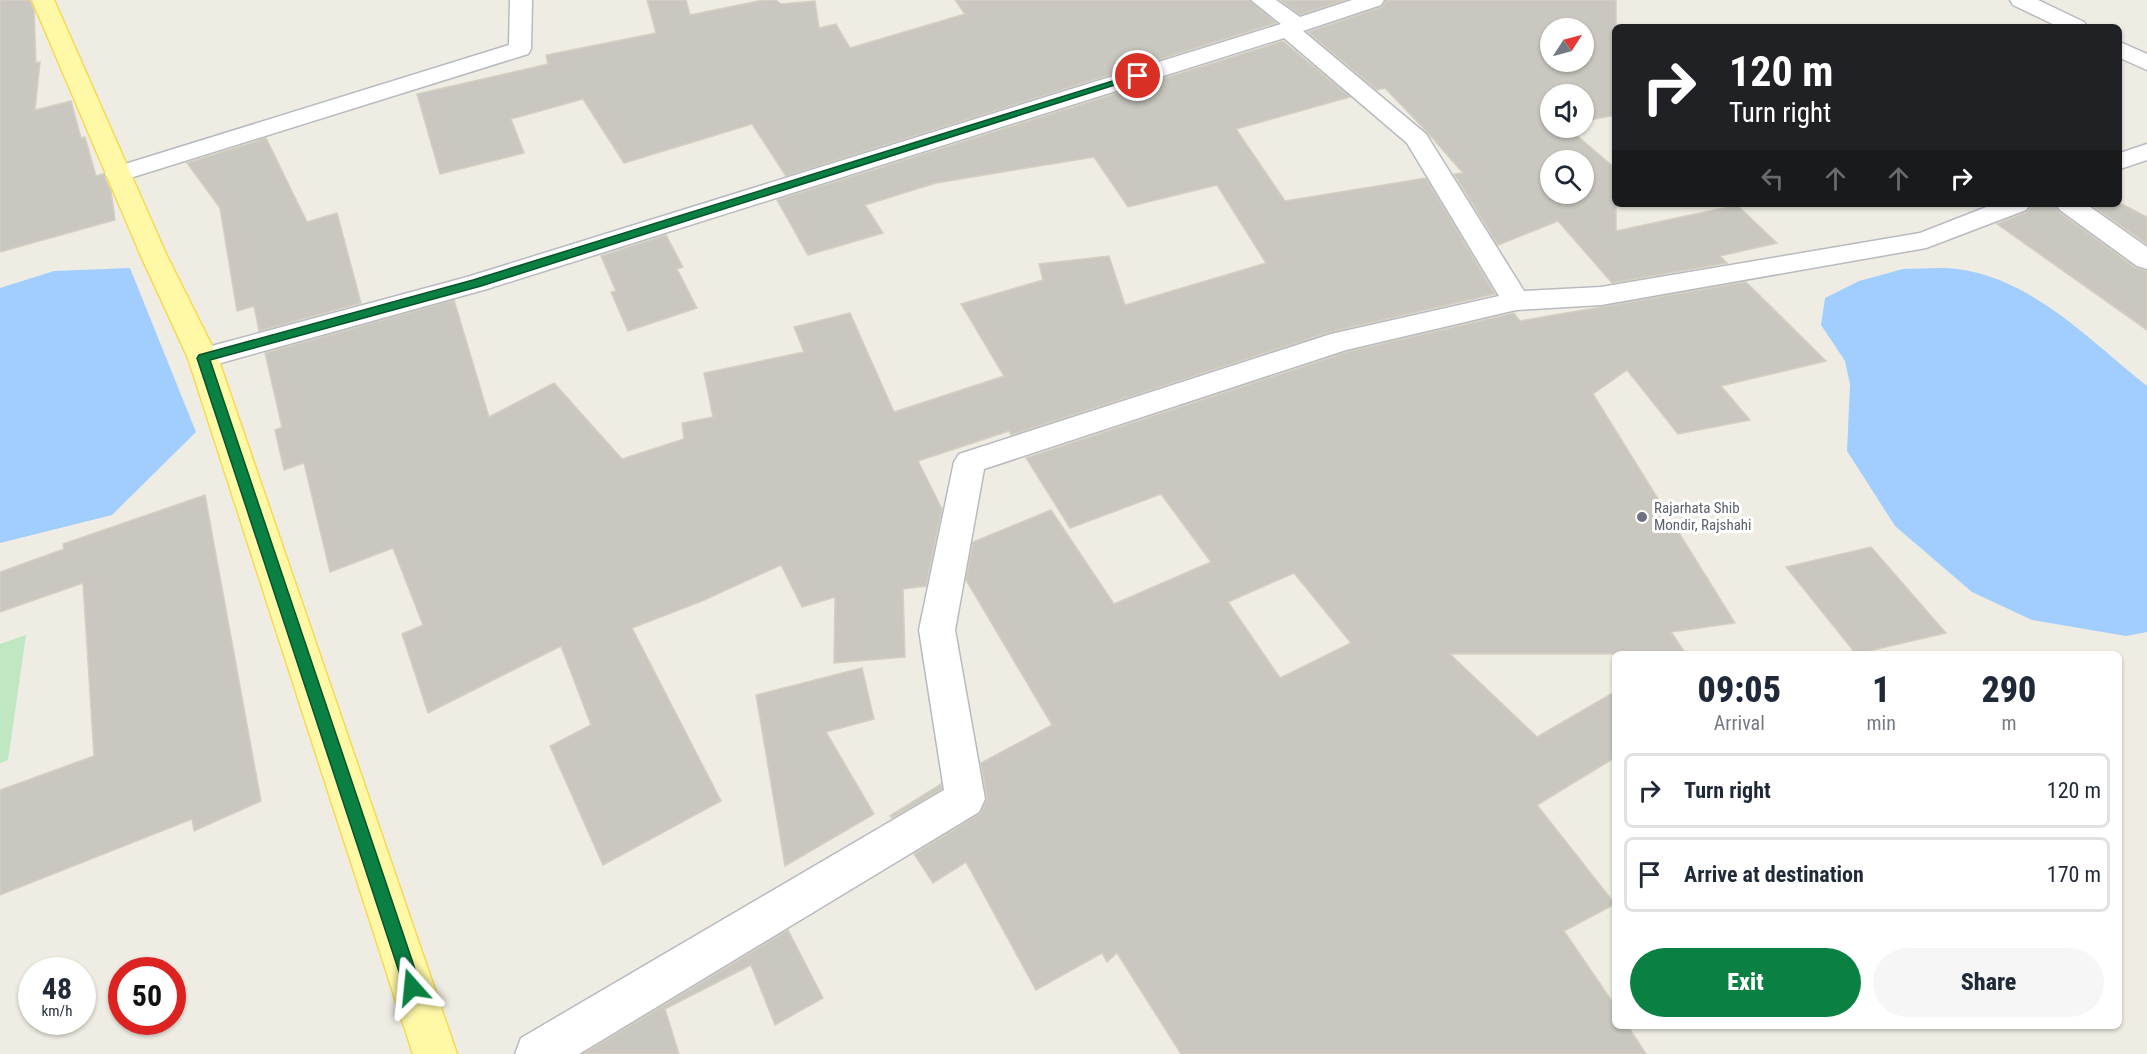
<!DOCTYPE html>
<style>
body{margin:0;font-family:"Roboto Condensed",sans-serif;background:#f6f6f7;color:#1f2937;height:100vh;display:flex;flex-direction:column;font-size:22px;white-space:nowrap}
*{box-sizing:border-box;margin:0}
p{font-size:20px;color:#747a83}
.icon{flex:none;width:33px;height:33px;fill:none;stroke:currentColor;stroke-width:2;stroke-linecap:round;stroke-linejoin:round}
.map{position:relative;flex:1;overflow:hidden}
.panel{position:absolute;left:1612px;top:651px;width:510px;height:378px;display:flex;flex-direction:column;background:#fff;border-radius:9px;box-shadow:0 2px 4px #0004}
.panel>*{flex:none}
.top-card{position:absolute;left:1612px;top:24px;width:510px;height:183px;border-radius:9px;box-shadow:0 2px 4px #0004;background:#202124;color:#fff;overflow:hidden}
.needle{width:39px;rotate:54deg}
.controls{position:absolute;left:1540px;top:18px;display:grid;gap:12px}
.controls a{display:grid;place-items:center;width:54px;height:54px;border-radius:50%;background:#fff;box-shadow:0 2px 4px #0004;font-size:30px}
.speed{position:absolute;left:18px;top:957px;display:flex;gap:12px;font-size:30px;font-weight:700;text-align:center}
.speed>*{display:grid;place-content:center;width:78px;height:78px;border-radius:50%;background:#fff;box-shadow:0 2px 4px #0004;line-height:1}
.speed small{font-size:15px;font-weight:400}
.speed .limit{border:9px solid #d22;background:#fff;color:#111}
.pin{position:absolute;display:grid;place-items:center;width:51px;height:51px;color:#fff;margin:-26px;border:3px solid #fff;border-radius:50%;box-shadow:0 2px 6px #0007}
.me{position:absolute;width:66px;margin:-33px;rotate:342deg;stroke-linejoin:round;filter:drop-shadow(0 0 4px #0008)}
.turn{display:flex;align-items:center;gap:21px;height:126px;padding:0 18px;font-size:27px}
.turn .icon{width:78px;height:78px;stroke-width:2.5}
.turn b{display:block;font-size:42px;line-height:51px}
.lanes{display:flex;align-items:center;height:57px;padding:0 18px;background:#0003;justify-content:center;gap:30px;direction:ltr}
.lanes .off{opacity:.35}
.eta{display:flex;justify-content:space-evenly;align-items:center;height:102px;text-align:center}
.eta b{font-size:36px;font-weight:800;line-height:42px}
.button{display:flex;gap:12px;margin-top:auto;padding:12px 18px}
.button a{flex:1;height:69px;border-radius:36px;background:#0b8043;color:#fff;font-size:24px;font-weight:800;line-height:69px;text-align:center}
.button a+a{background:#f6f6f7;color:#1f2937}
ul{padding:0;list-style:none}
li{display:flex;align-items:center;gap:18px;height:75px;margin:0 12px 9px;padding:0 6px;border:3px solid #e0e1e3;border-radius:9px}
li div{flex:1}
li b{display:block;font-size:22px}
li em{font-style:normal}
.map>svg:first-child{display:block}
.green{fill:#bee7c2}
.water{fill:#a2ceff}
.building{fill:#c9c7c0;stroke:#d4cfc1;stroke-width:1.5;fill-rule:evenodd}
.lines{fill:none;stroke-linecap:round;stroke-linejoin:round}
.minor-casing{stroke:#b8bac0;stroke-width:3}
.major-casing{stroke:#f7d953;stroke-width:3}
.minor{fill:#fff;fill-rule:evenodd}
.major{fill:#fff9a7;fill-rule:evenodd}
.route{fill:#0b8043;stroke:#07532c;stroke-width:1.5}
.worship-dot{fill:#6b7280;stroke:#fff;stroke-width:2}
.labels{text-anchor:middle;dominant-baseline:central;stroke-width:6;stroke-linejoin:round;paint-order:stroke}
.worship-label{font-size:15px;fill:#5b616d;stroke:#fff;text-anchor:start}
</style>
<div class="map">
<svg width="2147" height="1054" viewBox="0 0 2147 1054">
<rect width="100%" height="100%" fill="#efede3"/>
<path class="green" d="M 26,635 L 8,760 L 0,763 L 0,644 Z"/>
<g class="water">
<path d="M 130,268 L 196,432 L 112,515 L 0,543 L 0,288 L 54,271 Z"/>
<path d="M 1903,269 C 1921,269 1940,267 1958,269 C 2033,279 2090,341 2147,386 L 2147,632 L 2126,636 L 2032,620 L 1972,592 L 1895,526 L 1847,451 L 1850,384 L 1845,361 L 1821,325 L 1825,298 L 1859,281 Z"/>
</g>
<g class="building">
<path d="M 0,0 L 30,0 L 34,11 L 36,63 L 40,62 L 35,110 L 71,101 L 81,138 L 85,137 L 96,176 L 103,174 L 111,191 L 115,220 L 0,252 Z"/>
<path d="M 647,0 L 686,0 L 690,15 L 763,0 L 776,0 L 781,4 L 815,1 L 819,28 L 836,24 L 850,48 L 965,14 L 955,0 L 1249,0 L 1276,23 L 786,176 L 752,124 L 624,163 L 583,99 L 511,119 L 524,153 L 440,174 L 417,94 L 548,64 L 546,55 L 656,33 Z"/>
<path d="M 1280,0 L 1345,0 L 1300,15 Z"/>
<path d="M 1386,0 L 1616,0 L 1616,115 L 1584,121 L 1584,94 L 1551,94 L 1551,128 L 1568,128 L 1616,169 L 1616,231 L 1737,205 L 1777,243 L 1720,256 L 1727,263 L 1612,283 L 1558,221 L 1498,245 L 1454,174 L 1463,173 L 1427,132 L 1385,88 L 1377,90 L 1308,32 L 1382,7 ZM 1551,28 L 1584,28 L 1584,62 L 1551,62 ZM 1551,160 L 1584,160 L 1584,194 L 1551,194 Z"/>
<path d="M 1283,41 L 1350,97 L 1236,129 L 1285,201 L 1426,178 L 1495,294 L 1330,332 L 1011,435 L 1009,431 L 918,461 L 942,509 L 926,586 L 903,589 L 905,657 L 834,663 L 835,597 L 802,607 L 781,565 L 702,601 L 632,628 L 721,801 L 603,865 L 550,746 L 591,725 L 561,646 L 428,713 L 402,634 L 423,625 L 393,548 L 330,572 L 304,463 L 284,470 L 275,430 L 282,427 L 265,353 L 454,300 L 489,417 L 554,383 L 622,459 L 684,439 L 682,423 L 713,417 L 704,373 L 804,352 L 794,327 L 850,313 L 894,412 L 1004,376 L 961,304 L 1043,280 L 1039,264 L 1109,256 L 1125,305 L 1266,263 L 1217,185 L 1128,207 L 1094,157 L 936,183 L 865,205 L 883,233 L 808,255 L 777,200 Z"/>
<path d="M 266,138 L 307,222 L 337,213 L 361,303 L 259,331 L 254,306 L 237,311 L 220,208 L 187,163 Z"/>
<path d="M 2032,204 L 2054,204 L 2059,212 L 2136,268 L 2147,271 L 2147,330 L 1997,224 L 2027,212 Z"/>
<path d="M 2090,204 L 2122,204 L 2147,217 L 2147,244 Z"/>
<path d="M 666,235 L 683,267 L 677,269 L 697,308 L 628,331 L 611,292 L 616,291 L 601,256 Z"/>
<path d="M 1746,282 L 1826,361 L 1721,386 L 1750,420 L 1678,434 L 1627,370 L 1593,394 L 1735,623 L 1671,632 L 1686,654 L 1450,654 L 1537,737 L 1616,691 L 1616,757 L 1537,805 L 1615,904 L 1564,931 L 1616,1007 L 1616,1026 L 1628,1026 L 1646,1054 L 1181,1054 L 1117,953 L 1107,962 L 1102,953 L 1036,990 L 966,862 L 933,883 L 914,854 L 981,813 L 987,799 L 981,763 L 1052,725 L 966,580 L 973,542 L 1051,510 L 1114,604 L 1211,562 L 1161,494 L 1070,528 L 1026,458 L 1347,352 L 1514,313 L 1520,321 ZM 1294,573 L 1351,643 L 1280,678 L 1228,602 Z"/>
<path d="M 205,495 L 261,801 L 194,831 L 192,819 L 0,895 L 0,790 L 94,756 L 83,583 L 0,612 L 0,572 L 64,549 L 63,544 Z"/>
<path d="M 1871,547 L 1946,633 L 1856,654 L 1786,567 Z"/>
<path d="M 862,668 L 874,719 L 826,732 L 874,814 L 785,866 L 756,695 Z"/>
<path d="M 941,784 L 942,789 L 892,818 L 890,816 Z"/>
<path d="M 788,930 L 823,998 L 775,1025 L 751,965 L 665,1009 L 679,1054 L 583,1054 Z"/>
</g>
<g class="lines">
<g class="minor-casing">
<g id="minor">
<path d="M 510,0 L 532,0 L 531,49 L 528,54 L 127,179 L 118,182 L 109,179 L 105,174 L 109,169 L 509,45 Z"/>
<path d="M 1251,0 L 1276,0 L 1300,17 L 1352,0 L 1384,0 L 1381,5 L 1303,31 L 1426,134 L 1524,291 L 1601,287 L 1920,233 L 1994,204 L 2030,204 L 2026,210 L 1926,248 L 1601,305 L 1516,310 L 1346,350 L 984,469 L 955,630 L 985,799 L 979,812 L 579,1054 L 515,1054 L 521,1038 L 944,790 L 919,630 L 954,462 L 959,454 L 1331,334 L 1499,296 L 1407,143 L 1284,38 L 487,289 L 203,368 L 193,365 L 188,358 L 193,351 L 467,277 L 1281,24 Z"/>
<path d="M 2010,0 L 2038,0 L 2084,22 L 2087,27 L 2059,27 L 2013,5 Z"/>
<path d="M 2120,42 L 2147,54 L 2147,70 L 2120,58 Z"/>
<path d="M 2147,144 L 2147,160 L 2120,169 L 2120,153 Z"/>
<path d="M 2056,204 L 2086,204 L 2147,247 L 2147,269 L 2137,266 L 2060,210 Z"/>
</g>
</g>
<g class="major-casing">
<path id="major" d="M 32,0 L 54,0 L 167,256 L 218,358 L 457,1054 L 413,1054 L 188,358 L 141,256 Z"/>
</g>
<use href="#minor" class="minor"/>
<use href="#major" class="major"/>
</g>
<path class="route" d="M 1135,74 L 1143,76 L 481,286 L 210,360 L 421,987 L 419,993 L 412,996 L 406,993 L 197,358 L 199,355 L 473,280 Z"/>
<circle class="worship-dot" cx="1642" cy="517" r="6"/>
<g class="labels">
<g class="worship-label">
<text x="1654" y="508">Rajarhata Shib<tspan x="1654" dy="17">Mondir, Rajshahi</tspan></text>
</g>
</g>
</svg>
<div class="controls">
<a><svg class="needle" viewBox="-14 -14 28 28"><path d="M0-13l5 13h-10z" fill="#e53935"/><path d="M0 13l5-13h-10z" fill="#747a83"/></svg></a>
<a><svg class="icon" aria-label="sound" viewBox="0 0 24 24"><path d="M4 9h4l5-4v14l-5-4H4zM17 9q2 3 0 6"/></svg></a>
<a><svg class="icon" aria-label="search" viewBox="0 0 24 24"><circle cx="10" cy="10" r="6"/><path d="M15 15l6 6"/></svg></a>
</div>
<div class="speed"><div>48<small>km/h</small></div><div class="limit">50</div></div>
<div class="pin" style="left:1138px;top:76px;background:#d93025"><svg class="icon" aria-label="arrive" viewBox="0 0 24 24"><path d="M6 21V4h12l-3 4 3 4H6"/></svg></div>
<svg class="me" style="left:412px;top:987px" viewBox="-20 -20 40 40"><path d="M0-17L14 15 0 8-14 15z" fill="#0b8043" stroke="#fff" stroke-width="4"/></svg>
<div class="top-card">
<div class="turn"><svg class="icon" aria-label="right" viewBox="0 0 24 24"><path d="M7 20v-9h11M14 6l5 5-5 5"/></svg><div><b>120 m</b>Turn right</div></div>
<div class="lanes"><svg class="icon off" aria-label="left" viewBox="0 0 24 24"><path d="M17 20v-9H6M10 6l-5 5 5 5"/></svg><svg class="icon off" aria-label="ahead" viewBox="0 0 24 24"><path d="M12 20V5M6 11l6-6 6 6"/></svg><svg class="icon off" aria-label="ahead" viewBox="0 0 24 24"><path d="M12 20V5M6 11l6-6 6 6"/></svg><svg class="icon" aria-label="right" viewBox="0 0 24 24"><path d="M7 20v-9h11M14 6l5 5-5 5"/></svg></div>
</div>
<section class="panel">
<div class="eta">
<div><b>09:05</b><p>Arrival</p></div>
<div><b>1</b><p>min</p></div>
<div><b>290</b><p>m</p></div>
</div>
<ul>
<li><svg class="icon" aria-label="right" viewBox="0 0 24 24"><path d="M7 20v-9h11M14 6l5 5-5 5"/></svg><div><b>Turn right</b></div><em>120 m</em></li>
<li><svg class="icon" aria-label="arrive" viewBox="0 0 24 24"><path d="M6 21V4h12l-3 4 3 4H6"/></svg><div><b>Arrive at destination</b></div><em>170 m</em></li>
</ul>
<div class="button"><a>Exit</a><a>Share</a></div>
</section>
</div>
